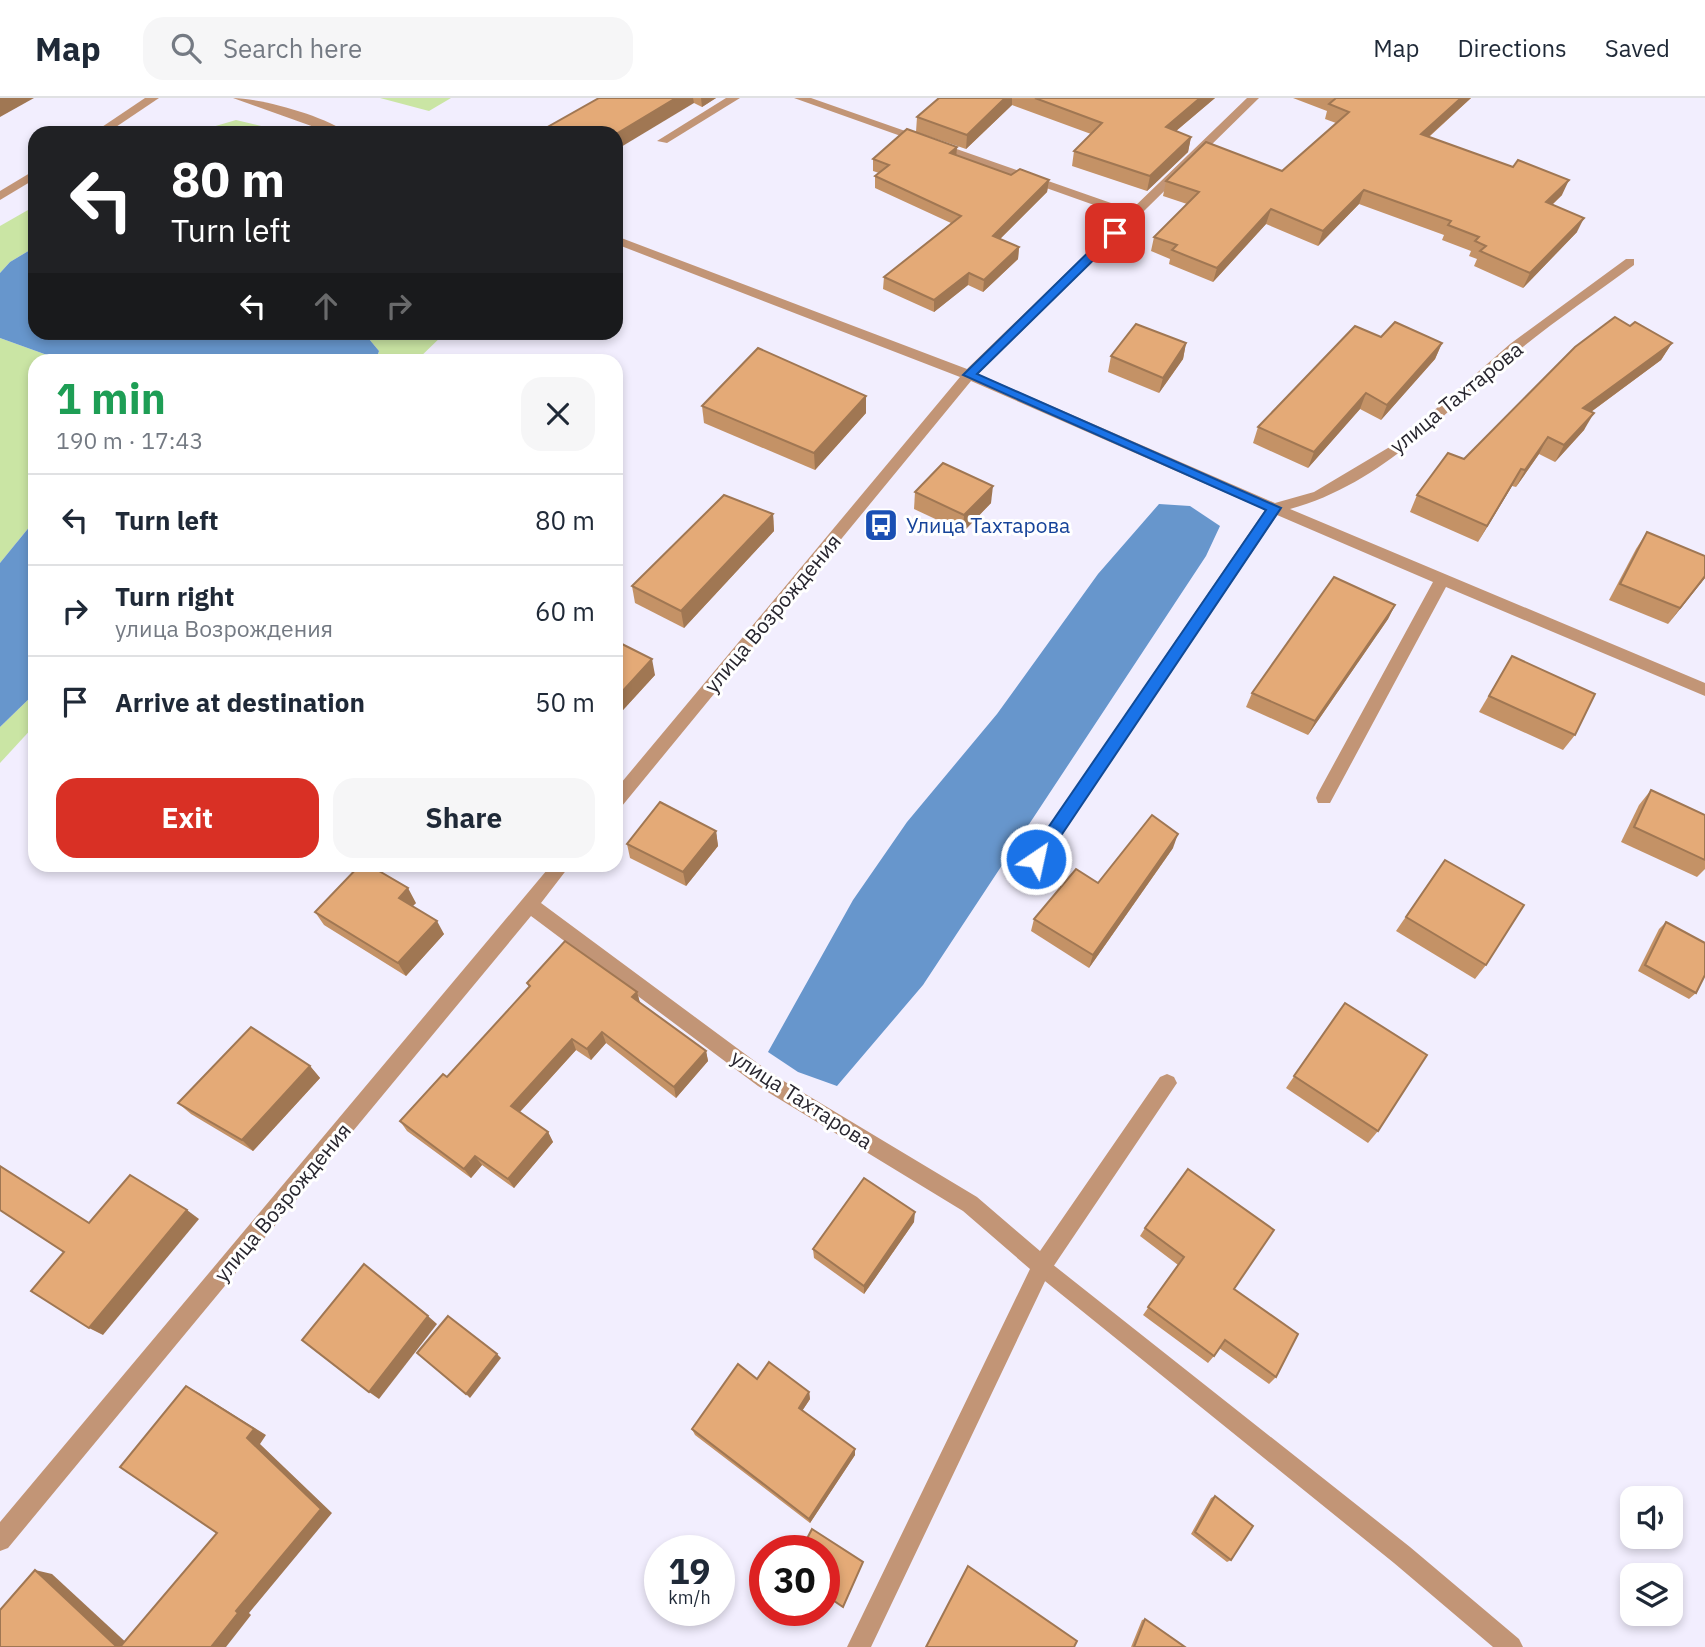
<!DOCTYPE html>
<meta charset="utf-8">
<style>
body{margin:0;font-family:"IBM Plex Sans",sans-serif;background:#f6f6f7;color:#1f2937;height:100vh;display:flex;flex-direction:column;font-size:26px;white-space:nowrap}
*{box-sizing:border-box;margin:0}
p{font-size:23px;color:#747a83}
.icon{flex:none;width:38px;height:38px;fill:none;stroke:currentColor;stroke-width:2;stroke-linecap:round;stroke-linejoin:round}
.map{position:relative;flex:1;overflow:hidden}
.drawer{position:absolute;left:28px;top:256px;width:595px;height:518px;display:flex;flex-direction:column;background:#fff;border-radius:21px;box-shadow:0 4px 10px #0003}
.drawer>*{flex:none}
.hud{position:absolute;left:28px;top:28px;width:595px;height:214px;border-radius:21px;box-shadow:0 4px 10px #0003;background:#202124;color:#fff;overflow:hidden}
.buttons{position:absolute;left:1620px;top:1388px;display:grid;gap:14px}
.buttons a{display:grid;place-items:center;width:63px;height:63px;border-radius:14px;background:#fff;box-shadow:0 4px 10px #0003;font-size:35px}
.speed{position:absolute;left:644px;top:1437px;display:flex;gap:14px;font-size:35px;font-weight:700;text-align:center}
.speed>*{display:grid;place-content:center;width:91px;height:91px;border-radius:50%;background:#fff;box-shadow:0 4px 10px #0003;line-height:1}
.speed small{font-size:18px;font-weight:400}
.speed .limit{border:10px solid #d22;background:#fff;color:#111}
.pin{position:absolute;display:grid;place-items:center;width:60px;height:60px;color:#fff;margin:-30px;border-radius:14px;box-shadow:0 4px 10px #0006}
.me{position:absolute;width:77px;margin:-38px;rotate:34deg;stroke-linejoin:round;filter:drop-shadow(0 0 5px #0008)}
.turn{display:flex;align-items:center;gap:24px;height:147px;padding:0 28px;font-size:32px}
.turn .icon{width:91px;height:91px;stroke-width:2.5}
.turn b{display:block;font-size:49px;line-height:60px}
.lanes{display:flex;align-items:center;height:66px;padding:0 28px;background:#0003;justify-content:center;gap:35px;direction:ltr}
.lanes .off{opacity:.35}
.round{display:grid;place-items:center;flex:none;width:74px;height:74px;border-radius:21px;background:#f6f6f7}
.headline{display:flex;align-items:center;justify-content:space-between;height:119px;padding:0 28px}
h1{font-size:42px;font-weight:700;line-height:52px;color:#1e9e55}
.primary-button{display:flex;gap:14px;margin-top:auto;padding:14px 28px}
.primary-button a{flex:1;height:80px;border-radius:21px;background:#d93025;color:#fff;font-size:28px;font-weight:700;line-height:80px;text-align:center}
.primary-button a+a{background:#f6f6f7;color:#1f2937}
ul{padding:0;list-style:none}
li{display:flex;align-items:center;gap:21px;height:91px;padding:0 28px;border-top:2px solid #e0e1e3}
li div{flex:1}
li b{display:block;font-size:26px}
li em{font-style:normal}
header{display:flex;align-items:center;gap:42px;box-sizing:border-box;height:98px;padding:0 35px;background:#fff;border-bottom:2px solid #e0e1e3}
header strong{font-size:33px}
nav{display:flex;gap:38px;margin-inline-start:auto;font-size:24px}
.search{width:490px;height:63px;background:#f6f6f7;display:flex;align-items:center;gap:18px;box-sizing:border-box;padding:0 24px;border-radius:21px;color:#747a83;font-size:26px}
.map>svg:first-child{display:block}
.green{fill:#cae5a4}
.water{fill:#6796cc}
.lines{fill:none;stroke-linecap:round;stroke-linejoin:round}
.service{fill:#c29576;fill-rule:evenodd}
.minor{fill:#c29576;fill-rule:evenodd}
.wall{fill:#c49266}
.shaded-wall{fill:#a07753}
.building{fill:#e4aa77;stroke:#a07753;stroke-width:2}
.route{fill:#1a73e8;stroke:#114b97;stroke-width:2}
.labels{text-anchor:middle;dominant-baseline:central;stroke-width:6;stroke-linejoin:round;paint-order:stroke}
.street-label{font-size:21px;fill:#28262f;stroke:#fff}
.transit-label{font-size:21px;fill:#164399;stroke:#fff;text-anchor:start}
</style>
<header>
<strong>Map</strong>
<div class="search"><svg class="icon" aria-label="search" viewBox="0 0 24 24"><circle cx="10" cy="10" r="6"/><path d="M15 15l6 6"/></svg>Search here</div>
<nav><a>Map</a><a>Directions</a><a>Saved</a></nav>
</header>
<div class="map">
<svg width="1705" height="1549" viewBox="0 0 1705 1549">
<rect width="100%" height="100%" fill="#f2eefe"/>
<g class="green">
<path d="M 380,0 L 451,0 L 429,13 Z"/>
<path d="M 236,22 L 290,35 L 192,35 Z"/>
<path d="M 35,108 L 35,149 L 10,164 L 0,175 L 0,128 Z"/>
<path d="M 364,235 L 445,235 L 417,262 L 376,262 L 379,253 Z"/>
<path d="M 0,240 L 61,262 L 35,262 L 35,422 L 0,465 Z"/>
<path d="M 35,595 L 35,627 L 0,665 L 0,629 Z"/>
</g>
<g class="water">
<path d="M 35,149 L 35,234 L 364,235 L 379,253 L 376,262 L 61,262 L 0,240 L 0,175 L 10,164 Z"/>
<path d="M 1159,406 L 1190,408 L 1220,428 L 1206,458 L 923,887 L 837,988 L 798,974 L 768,954 L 853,802 L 907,724 L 997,616 L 1098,476 Z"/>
<path d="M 35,422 L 35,595 L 0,629 L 0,465 Z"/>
</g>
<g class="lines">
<g class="service">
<path d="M 145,0 L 159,0 L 107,35 L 93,35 Z"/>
<path d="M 726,0 L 740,0 L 667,45 L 657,43 Z"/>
<path d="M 35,72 L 35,81 L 0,102 L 0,93 Z"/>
<path d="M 1042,1158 L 1410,1449 L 1519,1541 L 1523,1549 L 1493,1549 L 1394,1465 L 1035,1175 L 1032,1168 L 1035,1161 Z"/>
</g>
<g class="minor">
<path d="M 233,0 C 260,0 326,18 347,35 L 331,35 Z"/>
<path d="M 794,0 L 811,0 L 1131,112 L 1247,0 L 1259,0 L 978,276 L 1275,405 L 1314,394 L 1398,344 L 1510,246 L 1626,161 L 1634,161 L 1634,167 C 1596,195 1556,222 1519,252 C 1447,311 1383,386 1290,411 L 1705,585 L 1705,598 L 1446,489 L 1330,705 L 1318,705 L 1316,700 L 1318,695 L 1433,484 L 1277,417 L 1042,766 L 1030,766 L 1027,761 L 1030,756 L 1265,412 L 971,283 L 622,708 L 616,710 L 616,691 L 960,279 L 616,146 L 616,138 L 967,271 L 1125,118 Z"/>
<path d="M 552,766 L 571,766 L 541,805 L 772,976 L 977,1099 L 1040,1153 L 1160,979 L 1167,976 L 1174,979 L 1177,985 L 1049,1175 L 871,1549 L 847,1549 L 1030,1171 L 963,1113 L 758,988 L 531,818 L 8,1450 L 0,1453 L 0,1424 Z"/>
</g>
</g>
<g class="wall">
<path d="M 599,0 L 716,0 L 702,9 L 694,5 Z"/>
<path d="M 939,0 L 1215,0 L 1176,33 L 1191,39 L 1188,54 L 1147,93 L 1072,68 L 1074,53 L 1091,36 L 1012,7 L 966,51 L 916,34 L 917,19 Z"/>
<path d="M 1293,0 L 1471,0 L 1429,39 L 1562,97 L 1552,107 L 1577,134 L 1523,190 L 1474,168 L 1477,161 L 1469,158 L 1471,153 L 1442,142 L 1444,137 L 1359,106 L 1318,148 L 1266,126 L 1213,184 L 1169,166 L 1170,161 L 1151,153 L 1154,139 L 1187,106 L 1163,98 L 1166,83 L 1282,73 L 1336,25 L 1325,21 L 1327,13 Z"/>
<path d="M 956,57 L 1011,77 L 1049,82 L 1047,94 L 1000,141 L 1019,149 L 1018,161 L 983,194 L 968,187 L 934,214 L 883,191 L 884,179 L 951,125 L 875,90 L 875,78 L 879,75 L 873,73 L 873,61 Z"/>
<path d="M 1630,228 L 1672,245 L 1661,262 L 1591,314 L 1584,332 L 1555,364 L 1539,356 L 1516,389 L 1512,388 L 1478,444 L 1410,414 L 1417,397 L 1464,361 Z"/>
<path d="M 1381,239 L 1442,245 L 1435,261 L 1381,322 L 1360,311 L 1308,370 L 1253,345 L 1258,329 Z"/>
<path d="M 1186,245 L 1183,261 L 1159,295 L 1108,274 L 1111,258 Z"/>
<path d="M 702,308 L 866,315 L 815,372 L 704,325 Z"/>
<path d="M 915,394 L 991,405 L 963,434 L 914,411 Z"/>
<path d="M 773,416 L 774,433 L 684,530 L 635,505 L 632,488 Z"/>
<path d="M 1647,434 L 1705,458 L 1705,480 L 1668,526 L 1609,502 L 1636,451 Z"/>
<path d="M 1395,507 L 1388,521 L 1308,637 L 1246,609 L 1252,595 Z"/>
<path d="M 616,543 L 655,577 L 623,612 L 616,608 Z"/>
<path d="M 1512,558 L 1575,637 L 1563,652 L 1479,614 Z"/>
<path d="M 1651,692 L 1705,717 L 1705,771 L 1697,779 L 1621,744 L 1639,707 Z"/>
<path d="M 716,733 L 718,748 L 686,788 L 630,760 L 627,746 Z"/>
<path d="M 1173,750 L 1089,870 L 1031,833 L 1034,821 L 1098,785 Z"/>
<path d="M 1445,762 L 1486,867 L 1475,881 L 1396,833 Z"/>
<path d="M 416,805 L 412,808 L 444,836 L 406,878 L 324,827 L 315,814 Z"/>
<path d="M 1666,824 L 1696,895 L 1689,901 L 1638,873 L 1659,831 Z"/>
<path d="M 527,885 L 637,894 L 640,905 L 706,953 L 708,963 L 676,1000 L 606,945 L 591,962 L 576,952 L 520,1014 L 548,1034 L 553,1044 L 514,1090 L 482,1067 L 471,1080 L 407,1033 L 400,1023 L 447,979 L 529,889 Z"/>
<path d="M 1345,905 L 1378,1033 L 1368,1045 L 1286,990 Z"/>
<path d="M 310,968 L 320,980 L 253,1053 L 191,1016 L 178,1005 Z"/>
<path d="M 914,1124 L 864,1196 L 814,1160 L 813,1151 Z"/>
<path d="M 1145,1130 L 1234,1191 L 1276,1279 L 1269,1286 L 1219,1250 L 1214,1258 L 1208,1265 L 1143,1217 L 1178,1167 L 1140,1138 Z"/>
<path d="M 757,1281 L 809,1294 L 810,1301 L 802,1313 L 855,1351 L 855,1357 L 810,1425 L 695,1337 L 692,1331 Z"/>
<path d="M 1215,1398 L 1231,1462 L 1227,1464 L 1191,1436 L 1211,1400 Z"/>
<path d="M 1145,1521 L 1185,1549 L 1131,1549 L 1142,1522 Z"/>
</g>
<g class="shaded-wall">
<path d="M 0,0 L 34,0 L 0,19 Z"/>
<path d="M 676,0 L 693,0 L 694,5 L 616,52 L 616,36 Z"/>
<path d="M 701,0 L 716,0 L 702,9 Z"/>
<path d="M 1005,0 L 1012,0 L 1012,7 L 966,51 L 967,37 Z"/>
<path d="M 1200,0 L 1215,0 L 1163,44 L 1166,29 Z"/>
<path d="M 1461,0 L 1471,0 L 1416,50 L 1421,36 Z"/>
<path d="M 1191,39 L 1188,54 L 1147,93 L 1150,78 Z"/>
<path d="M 957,49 L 956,61 L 950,55 Z"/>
<path d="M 1049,82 L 1047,94 L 991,150 L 993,138 Z"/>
<path d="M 1569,82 L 1562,97 L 1539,119 L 1546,104 Z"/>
<path d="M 1364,92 L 1359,106 L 1318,148 L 1323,133 Z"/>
<path d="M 1271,111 L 1266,126 L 1213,184 L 1217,170 Z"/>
<path d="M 1584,120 L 1577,134 L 1523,190 L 1530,175 Z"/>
<path d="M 1019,149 L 1018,161 L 983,194 L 984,182 Z"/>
<path d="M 969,175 L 968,187 L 934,214 L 934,202 Z"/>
<path d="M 1186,245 L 1183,261 L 1159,295 L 1163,280 Z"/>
<path d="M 1442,245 L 1435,261 L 1381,322 L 1387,307 Z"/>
<path d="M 1672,245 L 1661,262 L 1573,327 L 1583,310 Z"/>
<path d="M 1366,295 L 1360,311 L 1308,370 L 1314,354 Z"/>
<path d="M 866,298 L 866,315 L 815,372 L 814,355 Z"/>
<path d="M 1594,315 L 1584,332 L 1555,364 L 1564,347 Z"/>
<path d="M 1548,339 L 1539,356 L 1516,389 L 1525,372 Z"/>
<path d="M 1521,371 L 1512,388 L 1478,444 L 1487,428 Z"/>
<path d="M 993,388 L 991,405 L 963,434 L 964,417 Z"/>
<path d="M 773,416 L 774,433 L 684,530 L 681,513 Z"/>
<path d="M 1705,478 L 1705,480 L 1668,526 L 1680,510 Z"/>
<path d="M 1395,507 L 1388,521 L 1308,637 L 1315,623 Z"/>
<path d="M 652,561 L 655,577 L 623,612 L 620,596 Z"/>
<path d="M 716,733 L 718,748 L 686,788 L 683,774 Z"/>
<path d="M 1178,736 L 1173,750 L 1089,870 L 1093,857 Z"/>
<path d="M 408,790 L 416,805 L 407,814 L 399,800 Z"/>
<path d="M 437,823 L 444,836 L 406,878 L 398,865 Z"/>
<path d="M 637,894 L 640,905 L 632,899 Z"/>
<path d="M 602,934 L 606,945 L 591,962 L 587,951 Z"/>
<path d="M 572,941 L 576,952 L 516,1018 L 511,1008 Z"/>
<path d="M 706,953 L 708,963 L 676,1000 L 674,989 Z"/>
<path d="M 310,968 L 320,980 L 253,1053 L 242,1042 Z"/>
<path d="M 548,1034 L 553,1044 L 514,1090 L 508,1081 Z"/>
<path d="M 475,1058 L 482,1067 L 471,1080 L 464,1071 Z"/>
<path d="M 187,1112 L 199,1121 L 103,1237 L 89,1230 Z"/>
<path d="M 915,1114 L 914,1124 L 864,1196 L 864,1188 Z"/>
<path d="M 428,1218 L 437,1226 L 379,1301 L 369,1294 Z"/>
<path d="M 497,1256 L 501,1260 L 470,1300 L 466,1296 Z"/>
<path d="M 186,1288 L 199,1295 L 266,1337 L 260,1346 L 332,1415 L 249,1515 L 251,1517 L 226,1549 L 211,1549 L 236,1513 L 247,1340 Z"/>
<path d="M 809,1294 L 810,1301 L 800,1316 L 799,1310 Z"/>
<path d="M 855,1351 L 855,1357 L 810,1425 L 809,1421 Z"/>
<path d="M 35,1472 L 52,1476 L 131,1549 L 117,1549 Z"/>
</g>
<g class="building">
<path d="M 599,0 L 676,0 L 616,36 L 616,35 L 537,35 Z"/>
<path d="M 939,0 L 1005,0 L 967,37 L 917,19 Z"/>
<path d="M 1035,0 L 1200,0 L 1166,29 L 1191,39 L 1150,78 L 1074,53 L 1102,25 Z"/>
<path d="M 1336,0 L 1461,0 L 1421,36 L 1513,69 L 1518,62 L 1569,82 L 1546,104 L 1584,120 L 1530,175 L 1480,153 L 1486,148 L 1475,143 L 1479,139 L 1448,127 L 1451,123 L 1364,92 L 1323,133 L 1271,111 L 1217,170 L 1172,152 L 1177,147 L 1154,139 L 1199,94 L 1166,83 L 1206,44 L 1282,73 L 1349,14 L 1329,6 Z"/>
<path d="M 907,31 L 957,49 L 950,55 L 1011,77 L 1020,71 L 1049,82 L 993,138 L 1019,149 L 984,182 L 969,175 L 934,202 L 884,179 L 961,118 L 875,78 L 889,67 L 873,61 Z"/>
<path d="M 1615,219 L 1630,228 L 1635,224 L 1672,245 L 1583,310 L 1594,315 L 1564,347 L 1548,339 L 1525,372 L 1521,371 L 1487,428 L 1417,397 L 1448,355 L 1464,361 L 1575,249 Z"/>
<path d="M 1395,224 L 1442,245 L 1387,307 L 1366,295 L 1314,354 L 1258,329 L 1355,228 L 1381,239 Z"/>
<path d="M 1136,226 L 1186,245 L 1163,280 L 1111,258 Z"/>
<path d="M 758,250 L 866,298 L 814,355 L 702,308 Z"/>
<path d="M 943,365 L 993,388 L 964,417 L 915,394 Z"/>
<path d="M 724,397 L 773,416 L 681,513 L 632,488 Z"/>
<path d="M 1647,434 L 1705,458 L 1705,478 L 1680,510 L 1620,486 Z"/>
<path d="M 1334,479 L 1395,507 L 1315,623 L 1252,595 Z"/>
<path d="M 616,543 L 652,561 L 620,596 L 616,594 Z"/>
<path d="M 1512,558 L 1595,596 L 1575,637 L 1489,598 Z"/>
<path d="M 1651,692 L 1705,717 L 1705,762 L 1634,729 Z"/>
<path d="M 660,704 L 716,733 L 683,774 L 627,746 Z"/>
<path d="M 1152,717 L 1178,736 L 1093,857 L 1034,821 L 1076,771 L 1098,785 Z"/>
<path d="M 1445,762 L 1524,807 L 1486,867 L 1406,819 Z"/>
<path d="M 361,766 L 367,766 L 408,790 L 399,800 L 437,823 L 398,865 L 315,814 Z"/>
<path d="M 1666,824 L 1705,845 L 1705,877 L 1696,895 L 1645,867 Z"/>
<path d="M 565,843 L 637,894 L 632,899 L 706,953 L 674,989 L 602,934 L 587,951 L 572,941 L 511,1008 L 548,1034 L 508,1081 L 475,1058 L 464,1071 L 400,1023 L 443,976 L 447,979 L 530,888 L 527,885 Z"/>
<path d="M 1345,905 L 1427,957 L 1378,1033 L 1294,978 Z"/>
<path d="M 251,929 L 310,968 L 242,1042 L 178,1005 Z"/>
<path d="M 0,1068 L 89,1125 L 130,1077 L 187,1112 L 89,1230 L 31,1193 L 64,1154 L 0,1112 Z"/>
<path d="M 1188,1071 L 1274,1132 L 1234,1191 L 1298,1236 L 1276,1279 L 1225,1242 L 1214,1258 L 1148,1209 L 1184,1159 L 1145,1130 Z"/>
<path d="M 864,1080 L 915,1114 L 864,1188 L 813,1151 Z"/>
<path d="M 364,1166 L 428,1218 L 369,1294 L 302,1242 Z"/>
<path d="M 448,1218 L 497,1256 L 466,1296 L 417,1255 Z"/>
<path d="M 769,1264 L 809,1294 L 799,1310 L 855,1351 L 809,1421 L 692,1331 L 738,1266 L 757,1281 Z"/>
<path d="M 186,1288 L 254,1331 L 247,1340 L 321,1411 L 236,1513 L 238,1515 L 211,1549 L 120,1549 L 217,1435 L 120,1369 Z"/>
<path d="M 1215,1398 L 1253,1428 L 1231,1462 L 1195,1434 Z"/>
<path d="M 812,1431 L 863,1464 L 843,1509 L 824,1496 L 824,1452 L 801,1452 Z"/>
<path d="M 968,1468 L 1077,1543 L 1074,1549 L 926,1549 Z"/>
<path d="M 35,1472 L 117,1549 L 0,1549 L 0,1512 Z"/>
<path d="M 1145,1521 L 1185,1549 L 1134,1549 Z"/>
</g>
<path class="route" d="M 1111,132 L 1121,135 L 977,276 L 1281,410 L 1042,766 L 1036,768 L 1028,761 L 1030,756 L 1266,412 L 963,277 Z"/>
<defs>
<g id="bus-square" transform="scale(1.75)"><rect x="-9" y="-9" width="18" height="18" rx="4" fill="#1a4fb4" stroke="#fff"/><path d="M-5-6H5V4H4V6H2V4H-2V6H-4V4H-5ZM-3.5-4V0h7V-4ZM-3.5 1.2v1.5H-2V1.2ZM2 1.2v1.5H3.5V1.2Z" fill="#fff"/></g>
</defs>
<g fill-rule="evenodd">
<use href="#bus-square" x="881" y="427"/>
</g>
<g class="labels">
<g class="street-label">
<text transform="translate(1456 299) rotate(-39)">улица Тахтарова</text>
<text transform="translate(772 515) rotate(-50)">улица Возрождения</text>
<text transform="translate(802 1001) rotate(33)">улица Тахтарова</text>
<text transform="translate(282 1104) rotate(-50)">улица Возрождения</text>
</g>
<g class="transit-label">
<text x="906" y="427">Улица Тахтарова</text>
</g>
</g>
</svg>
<div class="buttons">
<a><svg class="icon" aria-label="sound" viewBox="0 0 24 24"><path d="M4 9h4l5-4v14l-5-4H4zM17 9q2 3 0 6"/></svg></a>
<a><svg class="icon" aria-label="layers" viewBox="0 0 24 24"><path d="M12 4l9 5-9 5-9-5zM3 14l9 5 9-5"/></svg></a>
</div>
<div class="speed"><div>19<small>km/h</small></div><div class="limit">30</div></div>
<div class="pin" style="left:1115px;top:135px;background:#d93025"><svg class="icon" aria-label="arrive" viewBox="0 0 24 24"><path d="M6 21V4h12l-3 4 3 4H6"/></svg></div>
<svg class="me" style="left:1036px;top:761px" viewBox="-20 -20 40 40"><circle r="17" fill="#1a73e8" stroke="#fff" stroke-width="3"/><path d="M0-11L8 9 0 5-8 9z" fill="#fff"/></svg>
<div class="hud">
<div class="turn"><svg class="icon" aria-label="left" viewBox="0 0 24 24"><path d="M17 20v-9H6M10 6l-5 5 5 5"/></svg><div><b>80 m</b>Turn left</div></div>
<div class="lanes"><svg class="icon" aria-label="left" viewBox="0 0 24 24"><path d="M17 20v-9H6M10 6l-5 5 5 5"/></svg><svg class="icon off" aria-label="ahead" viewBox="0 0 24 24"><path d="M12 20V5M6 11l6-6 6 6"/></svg><svg class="icon off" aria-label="right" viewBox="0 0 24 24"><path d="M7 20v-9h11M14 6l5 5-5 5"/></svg></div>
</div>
<section class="drawer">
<div class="headline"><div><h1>1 min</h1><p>190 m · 17:43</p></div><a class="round"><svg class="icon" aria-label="close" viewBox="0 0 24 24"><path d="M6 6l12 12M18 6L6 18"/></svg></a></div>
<ul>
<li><svg class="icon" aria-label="left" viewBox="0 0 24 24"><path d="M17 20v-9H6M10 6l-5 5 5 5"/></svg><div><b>Turn left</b></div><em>80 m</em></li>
<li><svg class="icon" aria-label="right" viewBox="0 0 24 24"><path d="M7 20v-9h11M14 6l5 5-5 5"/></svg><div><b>Turn right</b><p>улица Возрождения</p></div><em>60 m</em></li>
<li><svg class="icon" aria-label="arrive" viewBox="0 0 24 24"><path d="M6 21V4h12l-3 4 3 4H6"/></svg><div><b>Arrive at destination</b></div><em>50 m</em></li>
</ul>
<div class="primary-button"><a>Exit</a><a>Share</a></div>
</section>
</div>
